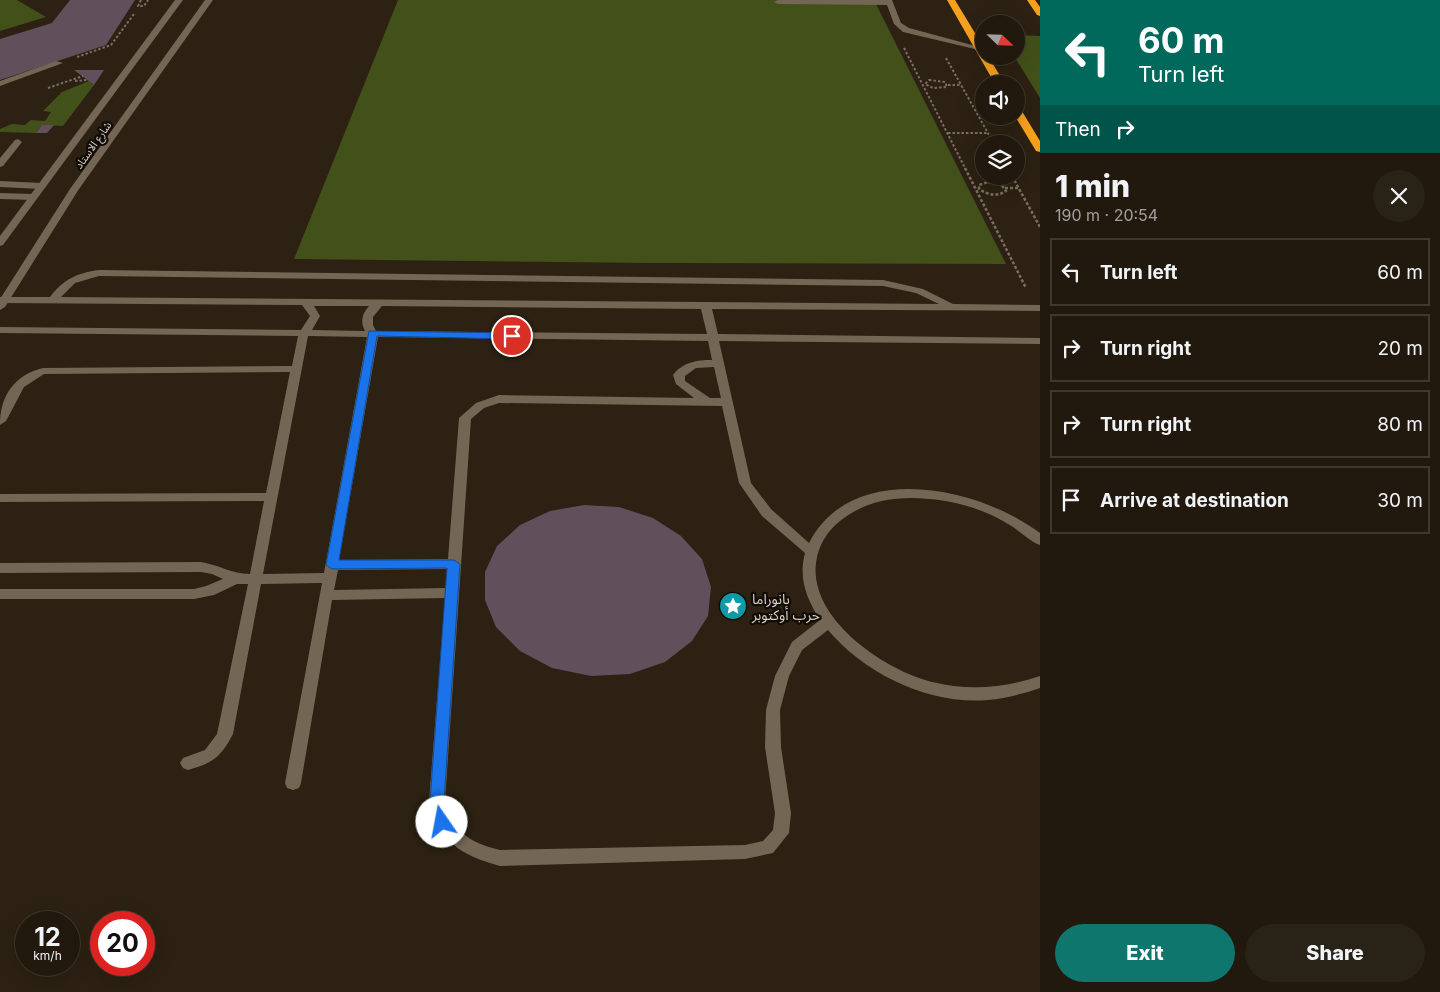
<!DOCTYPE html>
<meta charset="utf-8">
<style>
body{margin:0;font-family:Inter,"Noto Sans Arabic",sans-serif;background:#292217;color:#f1f3f6;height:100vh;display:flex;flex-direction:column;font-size:19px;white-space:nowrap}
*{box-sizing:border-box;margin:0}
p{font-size:16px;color:#a2a09e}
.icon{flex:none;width:28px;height:28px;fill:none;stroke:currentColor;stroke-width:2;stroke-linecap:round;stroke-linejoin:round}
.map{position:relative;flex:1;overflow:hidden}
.sheet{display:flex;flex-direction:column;background:#21190e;width:400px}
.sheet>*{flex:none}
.hud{background:#00695c;color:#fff;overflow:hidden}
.needle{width:32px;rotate:113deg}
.buttons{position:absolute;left:975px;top:15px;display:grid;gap:10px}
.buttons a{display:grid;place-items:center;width:50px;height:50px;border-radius:50%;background:#21190e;box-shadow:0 5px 20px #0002,0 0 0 1px #3e382e;font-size:25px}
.speed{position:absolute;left:15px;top:911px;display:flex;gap:10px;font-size:25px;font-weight:700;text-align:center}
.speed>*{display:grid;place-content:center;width:65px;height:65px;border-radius:50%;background:#21190e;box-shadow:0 5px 20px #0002,0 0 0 1px #3e382e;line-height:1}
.speed small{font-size:12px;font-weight:400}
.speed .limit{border:8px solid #d22;background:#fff;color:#111}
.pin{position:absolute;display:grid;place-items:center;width:42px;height:42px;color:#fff;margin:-21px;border:2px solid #fff;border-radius:50%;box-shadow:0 1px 5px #0007}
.me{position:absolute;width:55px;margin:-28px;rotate:348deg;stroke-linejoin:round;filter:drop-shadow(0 0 4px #0008)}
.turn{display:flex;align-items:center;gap:18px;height:105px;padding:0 15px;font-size:22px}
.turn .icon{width:65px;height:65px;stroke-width:2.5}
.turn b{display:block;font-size:35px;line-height:42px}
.then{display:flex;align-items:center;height:48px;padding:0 15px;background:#0003;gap:10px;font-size:19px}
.round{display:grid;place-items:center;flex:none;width:52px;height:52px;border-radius:26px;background:#292217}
.head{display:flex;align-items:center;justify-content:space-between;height:85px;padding:0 15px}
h1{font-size:30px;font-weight:800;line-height:38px}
.primary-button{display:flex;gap:10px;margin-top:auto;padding:10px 15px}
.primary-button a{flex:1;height:58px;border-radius:30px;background:#0f766e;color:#fff;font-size:20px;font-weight:800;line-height:58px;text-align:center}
.primary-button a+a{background:#292217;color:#f1f3f6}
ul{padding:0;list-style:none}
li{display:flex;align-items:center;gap:15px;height:68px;margin:0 10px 8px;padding:0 5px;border:2px solid #3e382e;border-radius:0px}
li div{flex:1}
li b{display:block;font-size:19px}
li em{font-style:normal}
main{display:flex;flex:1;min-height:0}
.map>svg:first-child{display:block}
.green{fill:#42501a}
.building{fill:#614f5c}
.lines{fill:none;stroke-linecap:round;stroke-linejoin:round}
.path-far1{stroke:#786f62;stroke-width:2;stroke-dasharray:2.5 2;stroke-linecap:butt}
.path{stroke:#786f62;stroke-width:2.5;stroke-dasharray:3 2;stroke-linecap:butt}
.lane{fill:#736654;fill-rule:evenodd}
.street{fill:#736654;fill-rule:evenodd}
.highway{fill:#f6a01d;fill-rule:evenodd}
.route{fill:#1a73e8;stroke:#114b97}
.labels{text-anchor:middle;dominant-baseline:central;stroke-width:4.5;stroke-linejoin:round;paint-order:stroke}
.far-street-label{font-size:11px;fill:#d8d1c7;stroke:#110c06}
.poi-label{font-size:14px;fill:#d8d1c7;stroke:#110c06;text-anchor:start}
</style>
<main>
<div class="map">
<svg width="1040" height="992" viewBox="0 0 1040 992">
<rect width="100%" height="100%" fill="#2c2112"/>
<g class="green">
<path d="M 0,0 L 17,0 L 46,17 L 0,31 Z"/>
<path d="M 398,0 L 874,0 L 1006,264 L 651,263 L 294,259 Z"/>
<path d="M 1016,35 L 1040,36 L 1040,98 L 1014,56 L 1016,56 Z"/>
<path d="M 89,81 L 94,85 L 63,126 L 42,125 L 36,133 L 0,132 L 0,129 L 12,124 L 25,125 L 31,120 L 45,121 L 51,112 L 43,111 L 62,92 Z"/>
</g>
<g class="building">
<path d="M 70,0 L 135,0 L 106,45 L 0,80 L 0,39 L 52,23 Z"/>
<path d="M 74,70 L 104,70 L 94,85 Z"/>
<path d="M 42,125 L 54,125 L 47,133 L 36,133 Z"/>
<path d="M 584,505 L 619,507 L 653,518 L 681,536 L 702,559 L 711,587 L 708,616 L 692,641 L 665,662 L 630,674 L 591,676 L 552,668 L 520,651 L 496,627 L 485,600 L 485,572 L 497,546 L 520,525 L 550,511 Z"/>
</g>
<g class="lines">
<g class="path-far1">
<path d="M 141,0 L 138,6 L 144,6 L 148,0"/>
<path d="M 904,48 L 966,170"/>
<path d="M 77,57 L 111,45 L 134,14"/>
<path d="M 946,58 L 994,144"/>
<path d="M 929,80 L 945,82 L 947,87 L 933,88 L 925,84 Z"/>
<path d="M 75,81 L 87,80"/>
<path d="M 948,85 L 960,85"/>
<path d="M 48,88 L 83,76"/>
<path d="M 948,133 L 987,133"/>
</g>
<g class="path">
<path d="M 965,168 L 1026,288"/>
<path d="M 1012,176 L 1040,227"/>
<path d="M 988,182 L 1001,184 L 1006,191 C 997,197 988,195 979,189 L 979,185 Z"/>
<path d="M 1005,188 L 1018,188"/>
</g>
<g class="lane">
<path d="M 778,0 L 892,0 L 901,23 L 909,28 L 983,48 L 979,50 L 903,32 L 894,24 L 887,5 L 778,4 L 774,2 Z"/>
<path d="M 56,61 L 63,63 L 0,86 L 0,81 Z"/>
<path d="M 18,139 L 22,142 L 3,166 L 0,167 L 0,158 L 15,140 Z"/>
<path d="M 0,181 L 41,183 L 46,186 L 41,189 L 0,187 Z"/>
<path d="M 0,193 L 33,194 L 38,197 L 33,200 L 0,199 Z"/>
<path d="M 99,270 L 883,280 L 923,289 L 953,304 L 1040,305 L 1040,311 L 712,309 L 718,334 L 1040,338 L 1040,344 L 719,341 L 751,483 L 771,509 L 809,543 C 852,459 979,487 1040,533 L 1040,545 C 1029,541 1019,530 1008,524 C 985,510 957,501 929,499 C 897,496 866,500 840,521 C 827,531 818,546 816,563 C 809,619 884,670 932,682 C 969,691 1004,688 1040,676 L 1040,688 C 1023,694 1006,698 988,700 C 929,705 865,674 828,630 L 802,650 L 789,676 L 780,710 L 781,747 L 791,813 L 789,833 L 773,853 L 745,859 L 500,866 C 458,854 442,843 429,801 L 445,598 L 332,600 L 301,783 L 299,788 L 293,790 L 287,788 L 285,783 L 322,583 L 261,584 L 233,734 C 221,757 213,763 188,770 L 183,768 L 180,763 L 183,758 L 205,750 L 217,734 L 248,584 L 237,584 L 214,595 L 194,599 L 0,599 L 0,589 L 194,589 L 206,586 L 223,579 L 212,574 L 201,572 L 0,573 L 0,563 L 201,562 C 220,565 231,574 250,574 L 264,501 L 0,502 L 0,494 L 266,493 L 290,372 L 44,374 L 24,387 L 6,421 L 0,425 C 0,396 14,375 43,368 L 292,366 L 298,336 L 0,333 L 0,327 L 301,330 L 310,316 L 302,305 L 0,303 L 0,297 L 50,297 C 64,279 77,273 99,270 ZM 99,276 L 883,286 L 916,293 L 939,304 L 61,297 L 75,283 ZM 314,306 L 369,306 C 362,314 360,321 365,331 L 312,330 L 320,316 ZM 382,306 L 701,309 L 707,334 L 376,331 L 373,325 L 373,317 ZM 308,336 L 367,337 L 324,573 L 263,574 ZM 378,337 L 708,341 L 712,360 C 697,360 683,362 673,375 L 676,384 L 694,398 L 499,395 L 476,403 L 459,418 L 448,559 L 339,560 ZM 714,367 L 721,398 L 710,398 L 685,381 L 685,376 L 696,368 ZM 499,403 L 722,406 L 739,483 L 762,516 L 805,553 C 798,578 807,600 820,620 L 792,642 L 775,676 L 766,710 L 765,747 L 775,813 L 773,830 L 763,841 L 745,845 L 500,850 C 468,842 455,833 445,801 L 471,419 L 484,408 ZM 447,569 L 446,588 L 334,590 L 338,570 Z"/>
</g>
<g class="street">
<path d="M 175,0 L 183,0 L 3,245 L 0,246 L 0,236 Z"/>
<path d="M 205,0 L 213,0 L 79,189 L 5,307 L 0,310 L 0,299 L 70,189 Z"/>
</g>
<g class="highway">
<path d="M 947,0 L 955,0 L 984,48 L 984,56 L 988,56 L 1005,84 L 995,84 Z"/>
<path d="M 1027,0 L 1035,0 L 1040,7 L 1040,16 L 1037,15 Z"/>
<path d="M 1016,107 L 1020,108 L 1040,141 L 1040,152 L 1036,151 L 1015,116 Z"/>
</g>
</g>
<path class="route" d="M 369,331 L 512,333 L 517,336 L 512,339 L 377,336 L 339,560 L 454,560 L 460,564 L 444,801 L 450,822 L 448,826 L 442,828 L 437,826 L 430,801 L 447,568 L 332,569 L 326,565 Z"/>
<defs>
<g id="sight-disc" transform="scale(1.4375)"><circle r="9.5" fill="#0f9aa8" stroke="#110c06"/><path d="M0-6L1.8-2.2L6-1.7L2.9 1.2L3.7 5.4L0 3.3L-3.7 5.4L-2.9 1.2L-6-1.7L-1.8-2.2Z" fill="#fff"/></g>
</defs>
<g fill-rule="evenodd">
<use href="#sight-disc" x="733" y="606"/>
</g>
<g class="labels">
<g class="far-street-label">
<text transform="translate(93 145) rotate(-55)">شارع الاستاد</text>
</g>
<g class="poi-label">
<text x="752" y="598">بانوراما<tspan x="752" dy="16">حرب أوكتوبر</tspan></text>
</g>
</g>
</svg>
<div class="buttons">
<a><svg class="needle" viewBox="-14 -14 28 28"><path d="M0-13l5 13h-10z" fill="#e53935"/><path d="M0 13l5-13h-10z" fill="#a2a09e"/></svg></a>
<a><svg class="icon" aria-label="sound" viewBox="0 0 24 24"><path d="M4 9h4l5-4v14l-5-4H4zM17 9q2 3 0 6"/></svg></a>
<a><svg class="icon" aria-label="layers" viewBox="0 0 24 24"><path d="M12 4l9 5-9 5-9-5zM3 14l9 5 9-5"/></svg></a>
</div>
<div class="speed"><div>12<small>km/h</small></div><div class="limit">20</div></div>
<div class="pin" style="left:512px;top:336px;background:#d93025"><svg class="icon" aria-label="arrive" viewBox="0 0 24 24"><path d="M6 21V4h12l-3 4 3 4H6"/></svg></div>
<svg class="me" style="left:442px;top:822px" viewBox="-20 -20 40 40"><circle r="19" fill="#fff"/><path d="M0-13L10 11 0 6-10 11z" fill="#1a73e8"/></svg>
</div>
<section class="sheet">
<div class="hud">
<div class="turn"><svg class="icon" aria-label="left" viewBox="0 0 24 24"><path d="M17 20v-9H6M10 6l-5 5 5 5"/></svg><div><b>60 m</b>Turn left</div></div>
<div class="then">Then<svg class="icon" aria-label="right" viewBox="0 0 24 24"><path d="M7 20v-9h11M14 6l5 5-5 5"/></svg></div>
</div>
<div class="head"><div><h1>1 min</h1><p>190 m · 20:54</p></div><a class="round"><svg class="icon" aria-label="close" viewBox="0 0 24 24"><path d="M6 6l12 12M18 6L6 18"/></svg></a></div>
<ul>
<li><svg class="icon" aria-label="left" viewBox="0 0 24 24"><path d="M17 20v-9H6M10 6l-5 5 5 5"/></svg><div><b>Turn left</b></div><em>60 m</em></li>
<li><svg class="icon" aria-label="right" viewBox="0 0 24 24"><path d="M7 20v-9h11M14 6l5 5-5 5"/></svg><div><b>Turn right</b></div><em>20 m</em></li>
<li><svg class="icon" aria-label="right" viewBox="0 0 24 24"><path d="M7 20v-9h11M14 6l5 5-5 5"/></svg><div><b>Turn right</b></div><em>80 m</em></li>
<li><svg class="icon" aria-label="arrive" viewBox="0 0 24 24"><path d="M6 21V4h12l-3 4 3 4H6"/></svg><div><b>Arrive at destination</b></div><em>30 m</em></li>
</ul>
<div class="primary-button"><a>Exit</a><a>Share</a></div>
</section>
</main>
